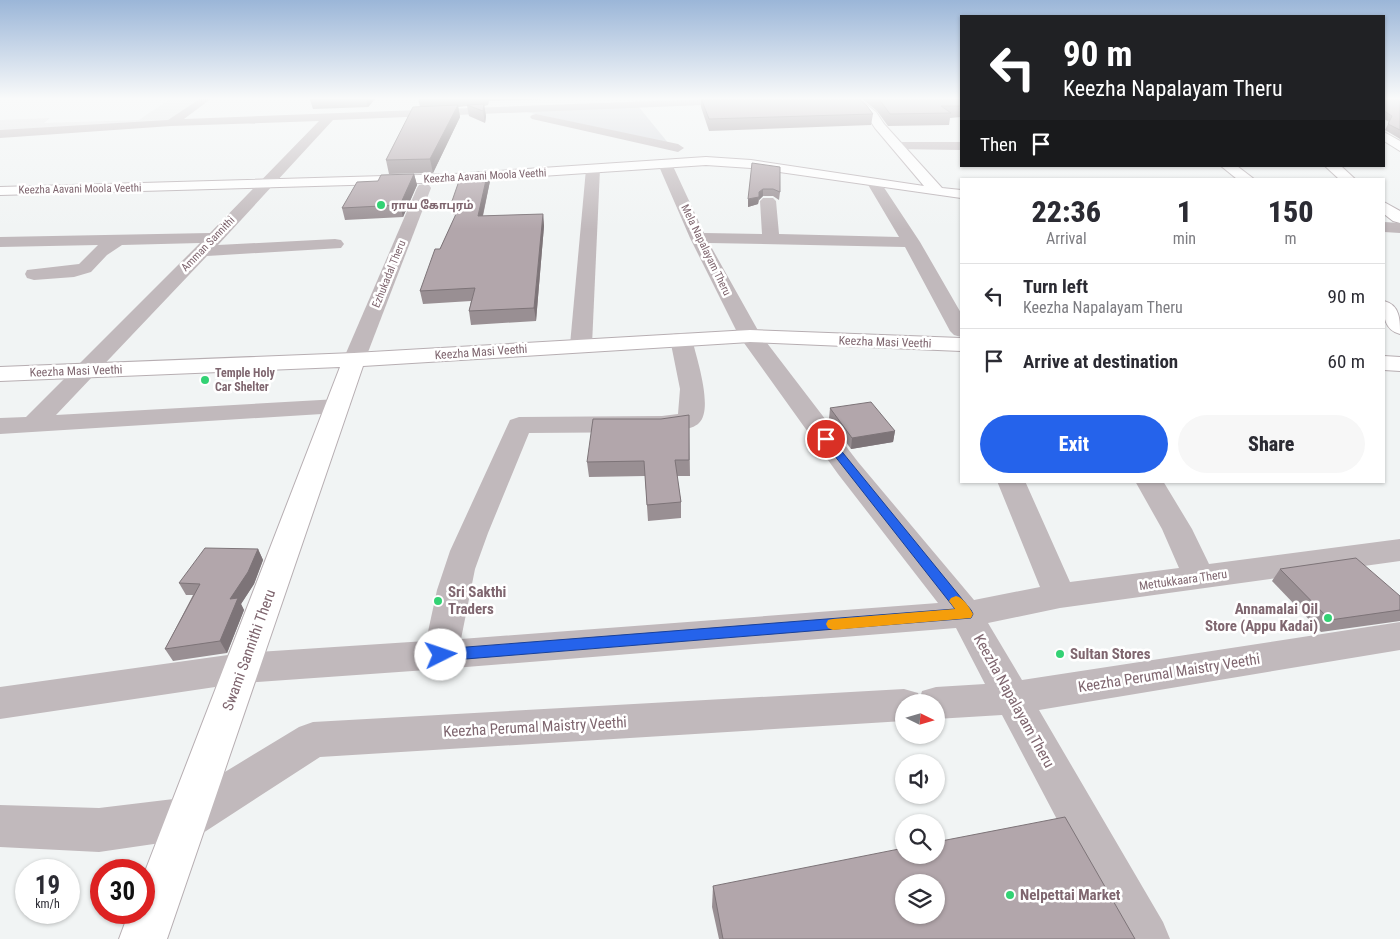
<!DOCTYPE html>
<meta charset="utf-8">
<style>
body{margin:0;font-family:"Roboto Condensed","Noto Sans Tamil",sans-serif;background:#f7f7f7;color:#2b2b33;height:100vh;display:flex;flex-direction:column;font-size:19px;white-space:nowrap}
*{box-sizing:border-box;margin:0}
p{font-size:16px;color:#7c7c81}
.icon{flex:none;width:28px;height:28px;fill:none;stroke:currentColor;stroke-width:2;stroke-linecap:round;stroke-linejoin:round}
.map{position:relative;flex:1;overflow:hidden}
.details{position:absolute;left:960px;top:178px;width:425px;height:305px;display:flex;flex-direction:column;background:#fff;border-radius:0px;box-shadow:0 1px 4px #0004}
.details>*{flex:none}
.top-card{position:absolute;left:960px;top:15px;width:425px;height:152px;border-radius:0px;box-shadow:0 1px 4px #0004;background:#202124;color:#fff;overflow:hidden}
.needle{width:32px;rotate:95deg}
.tools{position:absolute;left:895px;top:694px;display:grid;gap:10px}
.tools a{display:grid;place-items:center;width:50px;height:50px;border-radius:50%;background:#fff;box-shadow:0 1px 4px #0004;font-size:25px}
.speed{position:absolute;left:15px;top:859px;display:flex;gap:10px;font-size:25px;font-weight:700;text-align:center}
.speed>*{display:grid;place-content:center;width:65px;height:65px;border-radius:50%;background:#fff;box-shadow:0 1px 4px #0004;line-height:1}
.speed small{font-size:12px;font-weight:400}
.speed .limit{border:8px solid #d22;background:#fff;color:#111}
.pin{position:absolute;display:grid;place-items:center;width:42px;height:42px;color:#fff;margin:-21px;border:2px solid #fff;border-radius:50%;box-shadow:0 1px 5px #0007}
.me{position:absolute;width:55px;margin:-28px;rotate:86deg;stroke-linejoin:round;filter:drop-shadow(0 0 4px #0008)}
.turn{display:flex;align-items:center;gap:18px;height:105px;padding:0 20px;font-size:22px}
.turn .icon{width:65px;height:65px;stroke-width:2.5}
.turn b{display:block;font-size:35px;line-height:42px}
.then{display:flex;align-items:center;height:48px;padding:0 20px;background:#0003;gap:10px;font-size:19px}
.eta{display:flex;justify-content:space-evenly;align-items:center;height:85px;text-align:center}
.eta b{font-size:30px;font-weight:800;line-height:35px}
.primary-button{display:flex;gap:10px;margin-top:auto;padding:10px 20px}
.primary-button a{flex:1;height:58px;border-radius:30px;background:#2563eb;color:#fff;font-size:20px;font-weight:800;line-height:58px;text-align:center}
.primary-button a+a{background:#f7f7f7;color:#2b2b33}
ul{padding:0;list-style:none}
li{display:flex;align-items:center;gap:15px;height:65px;padding:0 20px;border-top:1px solid #e1e1e2}
li div{flex:1}
li b{display:block;font-size:19px}
li em{font-style:normal}
.map>svg:first-child{display:block}
.built{fill:#e4e4e5}
.green{fill:#d5d7dd}
.lines{fill:none;stroke-linecap:round;stroke-linejoin:round}
.secondary-casing{stroke:#b7aeb2;stroke-width:2}
.primary-casing{stroke:#b7b0b2;stroke-width:2}
.street{fill:#c1b9bc;fill-rule:evenodd}
.secondary{fill:#fff;fill-rule:evenodd}
.primary{fill:#fff;fill-rule:evenodd}
.wall{fill:#998f93}
.shaded-wall{fill:#7d7478}
.building{fill:#b2a6ab;stroke:#7d7478;fill-rule:evenodd}
.route{fill:#2563eb;stroke:#184099}
.slow{fill:#f59e0b}
.poi-dot{fill:#33d274;stroke:#fff;stroke-width:2}
.labels{text-anchor:middle;dominant-baseline:central;stroke-width:5;stroke-linejoin:round;paint-order:stroke}
.far-street-label{font-size:11px;fill:#7f666f;stroke:#fff}
.far-poi-label{font-size:11px;font-weight:bold;fill:#7f666f;stroke:#fff;text-anchor:start}
.street-label{font-size:12px;fill:#7f666f;stroke:#fff}
.poi-label{font-size:12px;font-weight:bold;fill:#7f666f;stroke:#fff;text-anchor:start}
.near-poi-label{font-size:15px;font-weight:bold;fill:#7f666f;stroke:#fff;text-anchor:start}
.near-street-label{font-size:15px;fill:#7f666f;stroke:#fff}
</style>
<div class="map">
<svg width="1400" height="939" viewBox="0 0 1400 939">
<rect width="100%" height="100%" fill="#f1f4f4"/>
<path class="built" d="M 171,98 L 202,98 L 165,122 L 0,134 L 0,120 L 50,118 L 44,123 L 139,120 Z"/>
<path class="green" d="M 638,106 L 669,144 L 527,112 Z"/>
<g class="lines">
<g class="secondary-casing">
<g id="secondary">
<path d="M 847,98 L 858,98 L 876,112 L 884,124 L 942,188 L 961,190 L 961,198 L 751,168 L 706,165 L 454,182 L 0,195 L 0,187 L 454,174 L 706,157 L 751,160 L 924,186 L 875,128 L 867,116 Z"/>
<path d="M 1221,166 L 1237,166 L 1254,179 L 1237,179 Z"/>
<path d="M 1325,166 L 1341,166 L 1355,179 L 1339,179 Z"/>
<path d="M 1384,202 L 1400,211 L 1400,223 L 1393,221 L 1384,214 Z"/>
<path d="M 1384,301 C 1400,305 1400,320 1400,334 C 1384,330 1383,315 1384,301 Z"/>
<path d="M 750,330 L 961,338 L 961,351 L 750,342 L 363,366 L 167,939 L 119,939 L 129,912 L 144,912 L 144,874 L 340,367 L 0,381 L 0,367 L 354,353 Z"/>
<path d="M 1384,356 L 1400,357 L 1400,371 L 1384,370 Z"/>
</g>
</g>
<g class="primary-casing">
<path id="primary" d="M 1384,132 L 1400,141 L 1400,151 L 1384,141 Z"/>
</g>
<g class="street">
<path d="M 201,98 L 212,98 L 184,119 L 732,98 L 809,98 L 804,101 L 333,120 L 218,245 L 335,239 L 341,240 L 344,244 L 341,248 L 207,256 L 56,415 L 338,399 L 347,401 L 350,406 L 347,411 L 338,413 L 0,434 L 0,418 L 26,417 L 200,243 L 122,245 L 107,255 L 91,272 L 74,277 L 34,280 L 27,278 L 25,274 L 27,270 L 79,264 L 98,245 L 0,247 L 0,237 L 210,233 L 319,121 L 171,126 L 0,138 L 0,130 L 168,120 Z"/>
<path d="M 536,114 L 678,144 L 684,148 L 678,152 L 532,119 L 530,117 L 532,115 Z"/>
<path d="M 899,142 L 961,142 L 961,150 L 895,149 L 893,146 L 895,143 Z"/>
<path d="M 665,160 L 672,164 L 704,233 L 762,234 L 760,201 L 763,198 L 773,198 L 776,201 L 779,234 L 899,237 L 867,183 L 869,180 L 879,180 L 920,242 L 961,313 L 961,337 L 954,335 L 950,331 L 905,247 L 709,243 L 760,334 L 858,462 L 974,600 L 1040,587 L 997,481 L 1025,481 L 1070,582 L 1179,568 L 1162,529 L 1135,481 L 1163,481 L 1192,529 L 1209,564 L 1400,539 L 1400,561 L 1060,608 L 988,623 L 1022,680 L 1400,622 L 1400,650 L 1039,710 L 1163,922 L 1170,939 L 1120,939 L 1002,715 L 936,719 L 936,702 L 904,702 L 904,721 L 320,757 L 203,833 L 188,839 L 99,852 L 0,847 L 0,805 L 99,808 L 182,798 L 299,727 L 313,722 L 904,689 L 918,693 L 920,698 L 922,691 L 936,687 L 985,684 L 956,628 L 441,669 L 242,683 L 0,719 L 0,687 L 242,653 L 426,641 L 437,590 L 450,551 L 510,420 L 519,417 L 662,416 L 678,414 L 680,389 L 670,339 L 673,334 L 681,333 L 689,334 L 692,339 C 696,356 714,409 699,423 C 691,431 673,430 662,432 L 529,433 L 488,533 L 475,569 L 461,639 L 938,603 L 838,474 L 739,336 L 690,238 L 658,164 Z"/>
<path d="M 593,165 L 600,169 L 592,345 L 589,350 L 581,352 L 573,350 L 570,345 L 586,169 Z"/>
<path d="M 424,184 L 429,185 L 431,188 L 365,360 L 362,365 L 354,367 L 346,365 L 343,360 L 417,188 L 419,185 Z"/>
<path d="M 1384,222 L 1400,223 L 1400,233 L 1384,232 Z"/>
</g>
<use href="#secondary" class="secondary"/>
<use href="#primary" class="primary"/>
</g>
<g class="wall">
<path d="M 376,98 L 368,107 L 313,109 L 310,100 Z"/>
<path d="M 418,98 L 584,98 L 489,101 L 488,105 L 484,106 L 486,116 L 485,123 L 469,116 L 467,106 L 458,107 L 460,117 L 433,173 L 389,174 L 386,160 L 420,107 Z"/>
<path d="M 701,98 L 858,98 L 873,114 L 871,125 L 709,131 L 701,107 Z"/>
<path d="M 861,98 L 956,98 L 961,101 L 961,117 L 950,118 L 949,125 L 888,126 L 877,111 Z"/>
<path d="M 1384,98 L 1400,98 L 1400,139 L 1385,130 L 1389,122 L 1384,119 Z"/>
<path d="M 752,163 L 780,192 L 779,200 L 773,196 L 763,196 L 759,200 L 758,204 L 748,207 Z"/>
<path d="M 414,174 L 417,185 L 403,217 L 345,220 L 342,208 L 378,181 Z"/>
<path d="M 490,181 L 483,216 L 543,214 L 544,226 L 536,321 L 471,325 L 469,311 L 471,301 L 423,304 L 420,291 L 456,215 L 453,215 L 451,204 Z"/>
<path d="M 830,408 L 895,431 L 893,442 L 851,449 L 829,419 Z"/>
<path d="M 689,415 L 690,476 L 677,476 L 681,502 L 681,518 L 648,521 L 645,476 L 589,477 L 587,462 Z"/>
<path d="M 258,549 L 263,560 L 254,584 L 241,604 L 244,610 L 227,653 L 173,661 L 165,649 L 193,595 L 186,595 L 179,583 Z"/>
<path d="M 1280,569 L 1400,596 L 1400,621 L 1321,632 L 1272,581 Z"/>
<path d="M 713,886 L 1135,939 L 719,939 L 712,907 Z"/>
</g>
<g class="shaded-wall">
<path d="M 366,98 L 376,98 L 368,107 L 366,99 Z"/>
<path d="M 484,104 L 486,116 L 485,123 L 483,111 Z"/>
<path d="M 458,105 L 460,117 L 433,173 L 430,159 Z"/>
<path d="M 488,171 L 490,181 L 480,228 L 478,216 Z"/>
<path d="M 414,174 L 417,185 L 403,217 L 400,205 Z"/>
<path d="M 763,189 L 763,196 L 759,200 L 759,192 Z"/>
<path d="M 759,197 L 758,204 L 748,207 L 748,199 Z"/>
<path d="M 543,214 L 544,226 L 536,321 L 534,308 Z"/>
<path d="M 895,431 L 893,442 L 851,449 L 852,438 Z"/>
<path d="M 258,549 L 263,560 L 254,584 L 241,604 L 244,610 L 227,653 L 220,641 L 230,599 Z"/>
</g>
<g class="building">
<path d="M 314,98 L 366,98 L 366,99 L 310,100 Z"/>
<path d="M 701,98 L 858,98 L 867,106 L 873,114 L 709,119 Z"/>
<path d="M 877,98 L 956,98 L 961,101 L 961,106 L 941,106 L 951,113 L 890,114 L 879,99 Z"/>
<path d="M 1384,98 L 1400,98 L 1400,130 L 1388,124 L 1392,116 L 1384,111 Z"/>
<path d="M 484,104 L 483,111 L 467,105 Z"/>
<path d="M 458,105 L 430,159 L 386,160 L 413,107 Z"/>
<path d="M 752,163 L 780,167 L 780,192 L 773,189 L 763,189 L 759,192 L 759,197 L 748,199 Z"/>
<path d="M 488,171 L 478,216 L 543,214 L 534,308 L 469,311 L 475,288 L 420,291 L 435,249 L 440,249 L 461,203 L 451,204 L 460,178 L 474,177 L 476,172 Z"/>
<path d="M 414,174 L 400,205 L 342,208 L 357,182 L 378,181 L 381,175 Z"/>
<path d="M 871,402 L 895,431 L 852,438 L 830,408 Z"/>
<path d="M 689,415 L 689,460 L 675,460 L 681,502 L 647,505 L 644,461 L 587,462 L 593,419 L 661,419 Z"/>
<path d="M 205,548 L 258,549 L 248,572 L 230,599 L 238,598 L 220,641 L 165,649 L 200,584 L 179,583 Z"/>
<path d="M 1356,558 L 1400,596 L 1400,610 L 1330,620 L 1280,569 Z"/>
<path d="M 1065,817 L 1135,939 L 723,939 L 713,886 L 904,848 L 904,855 L 936,855 L 936,842 ZM 904,882 L 936,882 L 936,915 L 904,915 Z"/>
</g>
<linearGradient id="sky" x2="0" y2="1"><stop stop-color="#9bb6d8"/><stop offset="0.43" stop-color="#f9fafa"/><stop offset="1" stop-color="#f9fafa" stop-opacity="0"/></linearGradient>
<rect width="1400" height="229" fill="url(#sky)"/>
<path class="route" d="M 826,436 L 830,437 L 971,610 L 973,614 L 971,618 L 441,661 L 436,660 L 434,655 L 436,651 L 441,649 L 955,609 L 823,441 L 821,439 Z"/>
<path class="slow" d="M 956,596 C 964,598 969,607 973,614 L 971,618 L 833,630 L 828,628 L 826,624 L 828,620 L 833,619 L 955,609 L 949,601 L 951,598 Z"/>
<g class="poi-dot">
<circle cx="381" cy="205" r="5"/>
<circle cx="205" cy="380" r="5"/>
<circle cx="438" cy="601" r="5"/>
<circle cx="1328" cy="618" r="5"/>
<circle cx="1060" cy="654" r="5"/>
<circle cx="1010" cy="895" r="5"/>
</g>
<g class="labels">
<g class="far-street-label">
<text transform="translate(485 176) rotate(-3)">Keezha Aavani Moola Veethi</text>
<text transform="translate(80 189) rotate(-1)">Keezha Aavani Moola Veethi</text>
<text transform="translate(208 244) rotate(-46)">Amman Sannithi</text>
<text transform="translate(706 250) rotate(64)">Mela Napalayam Theru</text>
<text transform="translate(389 274) rotate(-68)">Ezhukadal Theru</text>
</g>
<g class="far-poi-label">
<text x="391" y="205">ராய கோபுரம்</text>
</g>
<g class="street-label">
<text transform="translate(885 342) rotate(2)">Keezha Masi Veethi</text>
<text transform="translate(481 352) rotate(-4)">Keezha Masi Veethi</text>
<text transform="translate(76 371) rotate(-2)">Keezha Masi Veethi</text>
<text transform="translate(1183 580) rotate(-8)">Mettukkaara Theru</text>
</g>
<g class="poi-label">
<text x="215" y="373">Temple Holy<tspan x="215" dy="14">Car Shelter</tspan></text>
</g>
<g class="near-poi-label">
<text x="448" y="592">Sri Sakthi<tspan x="448" dy="17">Traders</tspan></text>
<text x="1318" y="609" text-anchor="end">Annamalai Oil<tspan x="1318" dy="17">Store (Appu Kadai)</tspan></text>
<text x="1070" y="654">Sultan Stores</text>
<text x="1020" y="895">Nelpettai Market</text>
</g>
<g class="near-street-label">
<text transform="translate(249 650) rotate(-70)">Swami Sannithi Theru</text>
<text transform="translate(1169 673) rotate(-9)">Keezha Perumal Maistry Veethi</text>
<text transform="translate(1014 701) rotate(61)">Keezha Napalayam Theru</text>
<text transform="translate(535 727) rotate(-3)">Keezha Perumal Maistry Veethi</text>
</g>
</g>
</svg>
<div class="tools">
<a><svg class="needle" viewBox="-14 -14 28 28"><path d="M0-13l5 13h-10z" fill="#e53935"/><path d="M0 13l5-13h-10z" fill="#7c7c81"/></svg></a>
<a><svg class="icon" aria-label="sound" viewBox="0 0 24 24"><path d="M4 9h4l5-4v14l-5-4H4zM17 9q2 3 0 6"/></svg></a>
<a><svg class="icon" aria-label="search" viewBox="0 0 24 24"><circle cx="10" cy="10" r="6"/><path d="M15 15l6 6"/></svg></a>
<a><svg class="icon" aria-label="layers" viewBox="0 0 24 24"><path d="M12 4l9 5-9 5-9-5zM3 14l9 5 9-5"/></svg></a>
</div>
<div class="speed"><div>19<small>km/h</small></div><div class="limit">30</div></div>
<div class="pin" style="left:826px;top:439px;background:#d93025"><svg class="icon" aria-label="arrive" viewBox="0 0 24 24"><path d="M6 21V4h12l-3 4 3 4H6"/></svg></div>
<svg class="me" style="left:441px;top:655px" viewBox="-20 -20 40 40"><circle r="19" fill="#fff"/><path d="M0-13L10 11 0 6-10 11z" fill="#2563eb"/></svg>
<div class="top-card">
<div class="turn"><svg class="icon" aria-label="left" viewBox="0 0 24 24"><path d="M17 20v-9H6M10 6l-5 5 5 5"/></svg><div><b>90 m</b>Keezha Napalayam Theru</div></div>
<div class="then">Then<svg class="icon" aria-label="arrive" viewBox="0 0 24 24"><path d="M6 21V4h12l-3 4 3 4H6"/></svg></div>
</div>
<section class="details">
<div class="eta">
<div><b>22:36</b><p>Arrival</p></div>
<div><b>1</b><p>min</p></div>
<div><b>150</b><p>m</p></div>
</div>
<ul>
<li><svg class="icon" aria-label="left" viewBox="0 0 24 24"><path d="M17 20v-9H6M10 6l-5 5 5 5"/></svg><div><b>Turn left</b><p>Keezha Napalayam Theru</p></div><em>90 m</em></li>
<li><svg class="icon" aria-label="arrive" viewBox="0 0 24 24"><path d="M6 21V4h12l-3 4 3 4H6"/></svg><div><b>Arrive at destination</b></div><em>60 m</em></li>
</ul>
<div class="primary-button"><a>Exit</a><a>Share</a></div>
</section>
</div>
